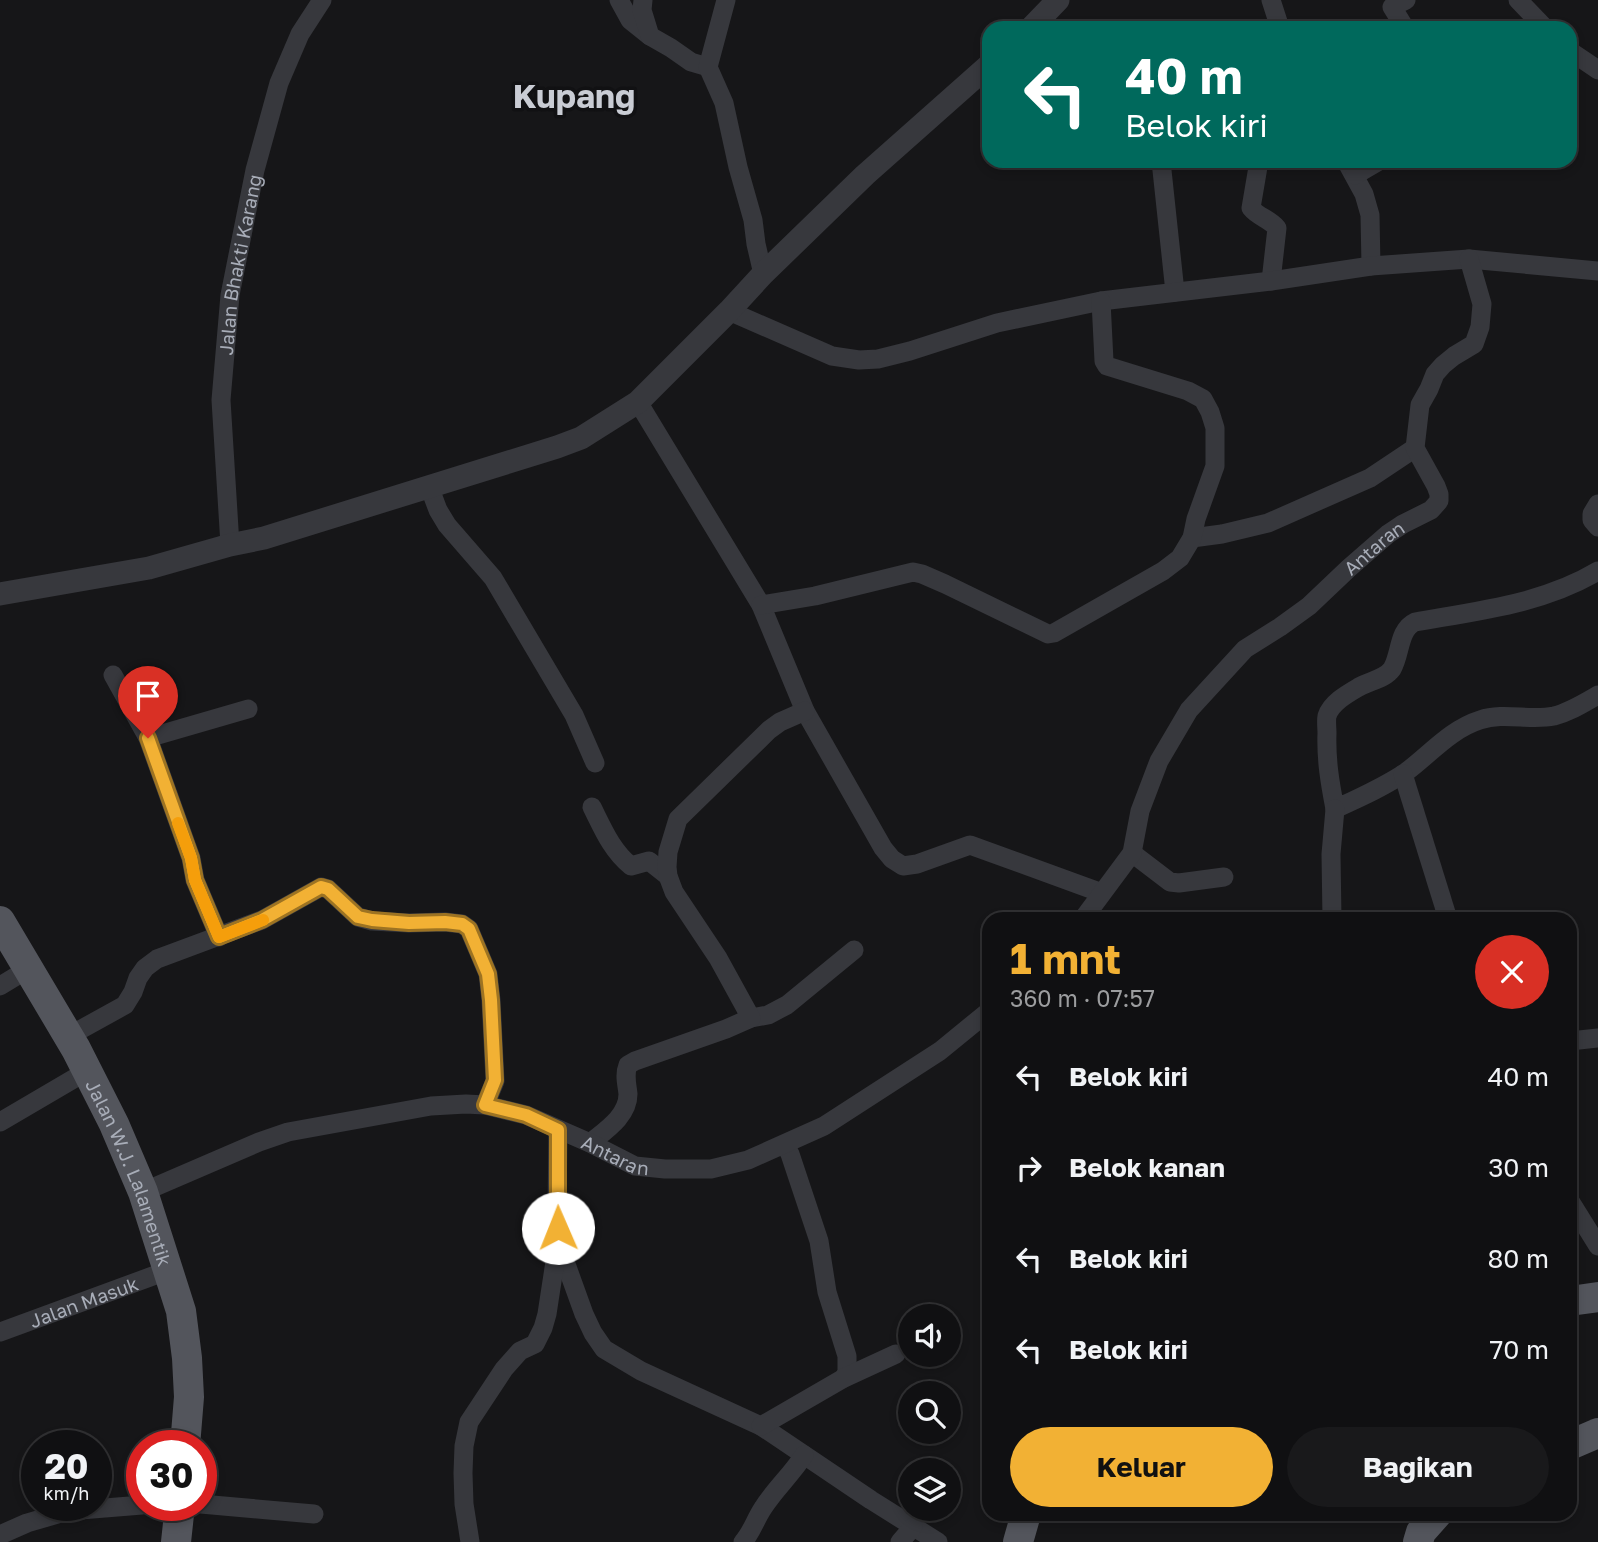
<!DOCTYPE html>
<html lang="id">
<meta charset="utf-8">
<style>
body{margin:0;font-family:"Golos Text",sans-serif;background:#19191b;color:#f1f3f6;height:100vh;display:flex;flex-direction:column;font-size:26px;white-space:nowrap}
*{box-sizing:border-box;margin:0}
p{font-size:23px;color:#9c9d9f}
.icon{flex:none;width:38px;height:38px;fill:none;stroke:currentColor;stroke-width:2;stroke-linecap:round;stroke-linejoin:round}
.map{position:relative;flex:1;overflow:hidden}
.sheet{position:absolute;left:982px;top:912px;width:595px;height:609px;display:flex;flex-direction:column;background:#101012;border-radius:21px;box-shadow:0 4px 10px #0003,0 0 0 2px #303032}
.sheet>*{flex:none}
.banner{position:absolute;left:982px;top:21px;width:595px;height:147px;border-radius:21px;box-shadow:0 4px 10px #0003,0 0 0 2px #303032;background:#00695c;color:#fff;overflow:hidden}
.tools{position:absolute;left:898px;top:1304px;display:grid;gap:14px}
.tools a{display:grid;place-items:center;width:63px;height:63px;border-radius:50%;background:#101012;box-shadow:0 4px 10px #0003,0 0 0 2px #303032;font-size:35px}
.speed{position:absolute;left:21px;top:1430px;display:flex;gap:14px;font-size:35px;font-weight:700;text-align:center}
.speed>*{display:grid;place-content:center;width:91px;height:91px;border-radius:50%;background:#101012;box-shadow:0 4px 10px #0003,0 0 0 2px #303032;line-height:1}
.speed small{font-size:18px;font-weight:400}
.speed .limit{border:10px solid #d22;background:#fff;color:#111}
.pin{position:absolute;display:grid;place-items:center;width:60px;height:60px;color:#fff;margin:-72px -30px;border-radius:50% 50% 50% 0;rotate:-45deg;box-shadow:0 0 7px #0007}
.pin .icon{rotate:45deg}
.me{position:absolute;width:77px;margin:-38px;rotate:359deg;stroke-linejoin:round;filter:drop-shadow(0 0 5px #0008)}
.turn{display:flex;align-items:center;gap:24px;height:147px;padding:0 28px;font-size:32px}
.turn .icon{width:91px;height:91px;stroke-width:2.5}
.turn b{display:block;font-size:49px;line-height:60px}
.round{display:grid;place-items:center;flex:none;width:74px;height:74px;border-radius:37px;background:#19191b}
.overview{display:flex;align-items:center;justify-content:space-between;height:119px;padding:0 28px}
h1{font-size:42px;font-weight:700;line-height:52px;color:#f2b134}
.cta{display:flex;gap:14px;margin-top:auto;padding:14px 28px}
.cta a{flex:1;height:80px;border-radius:42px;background:#f2b134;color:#111;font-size:28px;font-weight:700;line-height:80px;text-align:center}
.cta a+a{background:#19191b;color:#f1f3f6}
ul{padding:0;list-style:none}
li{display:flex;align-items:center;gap:21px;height:91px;padding:0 28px}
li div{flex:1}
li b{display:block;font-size:26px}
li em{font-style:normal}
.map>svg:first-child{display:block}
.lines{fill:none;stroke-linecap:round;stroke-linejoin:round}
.minor{stroke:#37383d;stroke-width:19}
.tertiary{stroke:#37383d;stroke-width:23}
.primary{stroke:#53555c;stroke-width:30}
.route-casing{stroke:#9d7322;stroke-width:18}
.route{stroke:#f2b134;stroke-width:12}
.slow{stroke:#f59e0b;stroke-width:12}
.labels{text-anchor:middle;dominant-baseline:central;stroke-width:7;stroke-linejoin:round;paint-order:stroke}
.street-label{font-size:19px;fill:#a8adb8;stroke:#111113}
.town-label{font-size:33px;font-weight:bold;fill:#c9ccd4;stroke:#111113}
</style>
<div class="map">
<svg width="1598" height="1542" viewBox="0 0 1598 1542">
<rect width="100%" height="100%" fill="#161618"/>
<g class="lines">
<g class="minor">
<path d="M 619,0 L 630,20 L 650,36"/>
<path d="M 643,0 L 642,10 L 650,36 L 671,48 L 691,62 L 708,67"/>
<path d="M 726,0 L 708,67 L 724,103 L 738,167 L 753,220 L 756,244 L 763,274"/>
<path d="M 1271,0 L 1280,28"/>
<path d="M 1518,0 L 1545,28"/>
<path d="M 1405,28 L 1392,7 L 1406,0"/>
<path d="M 1570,51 L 1598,70"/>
<path d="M 1161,161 L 1175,292"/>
<path d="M 1259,161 L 1251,208 C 1258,217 1270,219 1277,228 L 1271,281"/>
<path d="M 1346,161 L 1364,194 L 1370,215 L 1371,266"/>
<path d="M 1355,175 L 1379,161"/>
<path d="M 729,311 L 832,356 L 859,360 L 878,359 L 910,351 L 997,323 L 1101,301 L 1271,281 L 1371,266 L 1469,259 L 1598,271"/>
<path d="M 638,402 L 761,605 L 805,711 L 883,848 L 892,859 L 903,866 L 917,864 L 970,845 L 1102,893"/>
<path d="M 429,486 L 438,510 L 447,525 L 493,578 L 574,715 L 595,763"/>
<path d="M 1598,504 L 1592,514 L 1592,520 L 1598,527"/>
<path d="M 1192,538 L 1222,534 L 1268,523 L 1370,478 L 1415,448"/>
<path id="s1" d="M 230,545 L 221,400 L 230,295 L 255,170 L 279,83 L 300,34 L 322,0"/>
<path d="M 1598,571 C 1543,604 1477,611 1415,622 C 1398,630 1401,654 1392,669 C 1385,679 1369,681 1359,687 C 1347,694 1331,703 1327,716 C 1326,721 1327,728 1327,733 C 1326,760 1330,783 1335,809 C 1359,798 1384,787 1406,772 C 1430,754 1451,729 1480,720 C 1504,712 1530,721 1554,716 C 1570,712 1584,703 1598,695"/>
<path d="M 761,605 L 815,596 L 913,572 L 922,574 L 945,584 L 1048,634 L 1054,633 L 1163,571 L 1180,558 L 1192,538 L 1196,519 L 1215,466 L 1215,428 L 1210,412 L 1203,399 L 1188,391 L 1107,366 L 1104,361 L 1101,301"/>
<path d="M 113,675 L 148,738 L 191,858 L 195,880 L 219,937"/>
<path d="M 148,738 L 248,709"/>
<path d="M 1403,774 L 1448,919"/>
<path d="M 592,807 C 603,829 612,851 631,866 L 649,861 L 668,876"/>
<path d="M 1132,853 L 1170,882 L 1179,883 L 1224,877"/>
<path id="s2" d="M 1083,919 L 1132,853 L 1140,811 L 1159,761 L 1189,710 L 1245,649 L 1280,627 L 1309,606 L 1349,568 L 1388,534 L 1403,524 L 1431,510 L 1439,501 L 1439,494 L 1436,486 L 1415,448 L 1420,405 L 1429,389 L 1435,374 L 1443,365 L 1454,356 L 1474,344 L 1480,327 L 1482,304 L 1469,259"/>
<path d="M 1332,919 L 1331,854 L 1335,809"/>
<path d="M 0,986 L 28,969"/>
<path d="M 751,1018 L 768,1015 L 787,1005 L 854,950"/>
<path d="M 69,1036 L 125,1005 L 133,992 L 138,978 L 145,968 L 157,959 L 262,920 L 321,887 L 328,889 L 358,917 L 372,921 L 409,923 L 445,922 L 462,924 L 469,929 L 488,974 L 491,1000 L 495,1081 L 485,1105"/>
<path d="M 1570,1041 L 1598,1038"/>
<path d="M 0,1122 L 87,1071"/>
<path d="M 590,1143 C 606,1130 628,1116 628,1094 C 627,1084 624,1075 628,1065 L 635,1061 L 726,1029 L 751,1018 L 718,958 L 674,892 L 668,876 L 667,867 L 668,852 L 678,819 L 769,730 L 780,722 L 805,711"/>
<path d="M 785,1145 L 790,1154 L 819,1241 L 827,1292 L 847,1356 L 847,1372 L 844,1378"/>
<path id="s3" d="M 143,1192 L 259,1142 L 288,1132 L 431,1106 L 466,1104 L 485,1105 L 526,1115 L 590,1143 L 635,1166 L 665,1169 L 711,1169 L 748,1160 L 824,1126 L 940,1051 L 989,1011"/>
<path d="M 1570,1201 L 1598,1246"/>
<path d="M 558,1242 L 584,1314 L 593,1333 L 604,1349 L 641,1371 L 761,1426 L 871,1500 L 938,1542"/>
<path id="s4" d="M 0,1332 L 169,1270"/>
<path d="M 761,1426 L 844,1378 L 896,1354"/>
<path d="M 201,1504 L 314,1514"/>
<path d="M 155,1505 L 180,1507"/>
<path d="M 0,1535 L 27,1523 L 68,1511 L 142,1505"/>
<path d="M 470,1542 L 464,1504 L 463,1473 L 464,1446 L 469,1422 L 504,1369 L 520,1351 L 535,1344 L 543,1328 L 547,1314 L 558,1242 L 557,1213 L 558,1130"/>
<path d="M 743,1542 C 752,1532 755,1520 763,1508 C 775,1489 792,1474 804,1455"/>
<path d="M 900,1542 L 913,1527"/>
</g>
<g class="tertiary">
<path d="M 1031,28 L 1058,0"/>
<path d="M 0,594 L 149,568 L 230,545 L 264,538 L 557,447 L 581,438 L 638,402 L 729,311 L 763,274 L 865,175 L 989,65"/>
</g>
<g class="primary">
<path id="s5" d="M 0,921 L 76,1049 L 114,1124 L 143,1192 L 181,1311 L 187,1358 L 189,1397 L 185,1446"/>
<path d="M 1570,1301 L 1598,1297"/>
<path d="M 1570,1445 L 1598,1433"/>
<path d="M 176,1542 L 180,1505"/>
<path d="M 1018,1542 L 1026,1514"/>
<path d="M 1418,1542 L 1421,1532 L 1437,1514"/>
</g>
</g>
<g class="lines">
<g class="route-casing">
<path id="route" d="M 148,738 L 191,858 L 195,880 L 219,937 L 262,920 L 321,887 L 328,889 L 358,917 L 372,920 L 409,923 L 445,922 L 462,924 L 469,929 L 488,974 L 491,1000 L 495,1080 L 485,1105 L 526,1115 L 558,1130 L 558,1228"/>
</g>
<use href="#route" class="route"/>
<path class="slow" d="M 178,823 L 191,858 L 195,880 L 219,937 L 263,920"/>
</g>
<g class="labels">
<g class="street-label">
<text stroke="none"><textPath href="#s1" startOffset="282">Jalan Bhakti Karang</textPath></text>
<text stroke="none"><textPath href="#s2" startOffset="485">Antaran</textPath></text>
<text stroke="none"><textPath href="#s3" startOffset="497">Antaran</textPath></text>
<text stroke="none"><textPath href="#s5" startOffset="284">Jalan W.J. Lalamentik</textPath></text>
<text stroke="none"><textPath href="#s4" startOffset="89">Jalan Masuk</textPath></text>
</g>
<g class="town-label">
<text x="574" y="95">Kupang</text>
</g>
</g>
</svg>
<div class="tools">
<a><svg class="icon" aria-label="sound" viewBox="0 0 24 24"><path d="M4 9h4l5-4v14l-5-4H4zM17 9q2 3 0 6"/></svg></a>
<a><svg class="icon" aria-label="search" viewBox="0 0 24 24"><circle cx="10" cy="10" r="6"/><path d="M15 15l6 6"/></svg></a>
<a><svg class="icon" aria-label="layers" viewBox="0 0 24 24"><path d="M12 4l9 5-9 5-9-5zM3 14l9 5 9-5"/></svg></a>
</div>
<div class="speed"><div>20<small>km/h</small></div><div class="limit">30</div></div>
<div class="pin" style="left:148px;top:738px;background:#d93025"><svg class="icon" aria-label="arrive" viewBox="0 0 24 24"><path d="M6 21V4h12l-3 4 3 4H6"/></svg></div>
<svg class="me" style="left:558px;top:1228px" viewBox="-20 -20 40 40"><circle r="19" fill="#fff"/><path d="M0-13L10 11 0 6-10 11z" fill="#f2b134"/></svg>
<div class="banner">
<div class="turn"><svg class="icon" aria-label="left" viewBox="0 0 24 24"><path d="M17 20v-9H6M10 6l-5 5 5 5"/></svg><div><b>40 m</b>Belok kiri</div></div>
</div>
<section class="sheet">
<div class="overview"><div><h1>1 mnt</h1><p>360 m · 07:57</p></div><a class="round" style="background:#d93025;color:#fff"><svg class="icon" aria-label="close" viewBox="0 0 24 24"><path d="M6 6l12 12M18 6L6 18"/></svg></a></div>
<ul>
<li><svg class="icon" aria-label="left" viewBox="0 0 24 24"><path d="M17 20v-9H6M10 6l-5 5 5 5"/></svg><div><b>Belok kiri</b></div><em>40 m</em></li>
<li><svg class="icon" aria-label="right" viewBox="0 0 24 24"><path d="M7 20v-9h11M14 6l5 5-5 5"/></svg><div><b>Belok kanan</b></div><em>30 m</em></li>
<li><svg class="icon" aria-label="left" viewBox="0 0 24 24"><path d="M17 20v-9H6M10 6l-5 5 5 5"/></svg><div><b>Belok kiri</b></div><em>80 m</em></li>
<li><svg class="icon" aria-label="left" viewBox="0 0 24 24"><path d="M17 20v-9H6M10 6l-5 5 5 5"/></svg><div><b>Belok kiri</b></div><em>70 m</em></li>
</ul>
<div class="cta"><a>Keluar</a><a>Bagikan</a></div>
</section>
</div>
